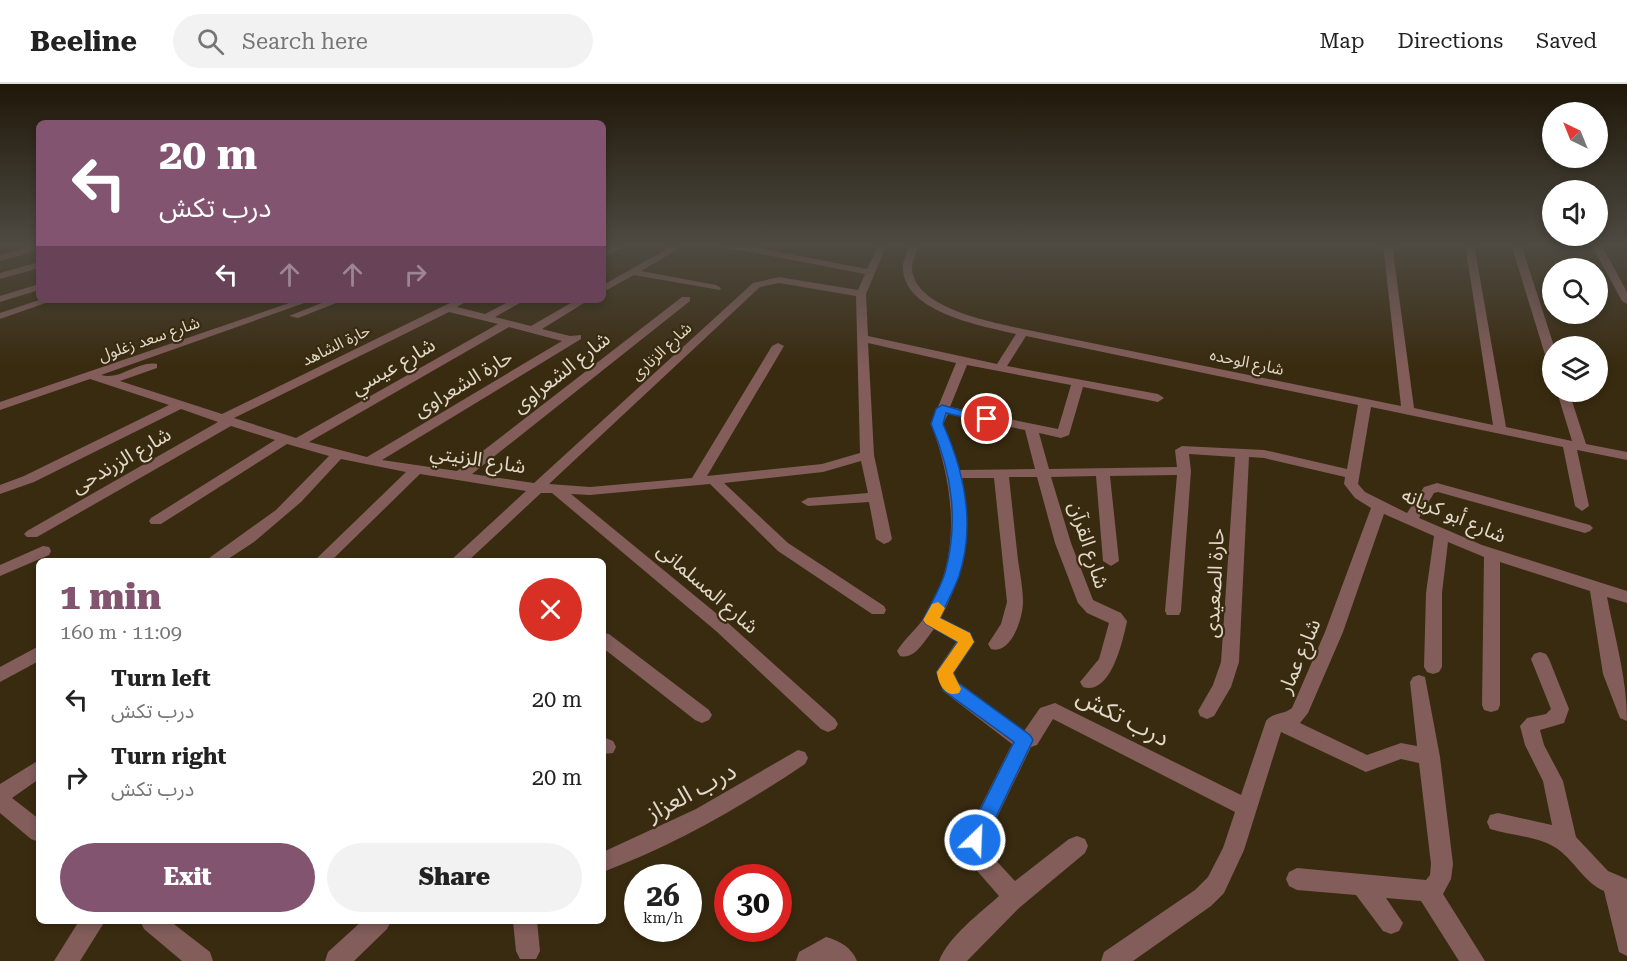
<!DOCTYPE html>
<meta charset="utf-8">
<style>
body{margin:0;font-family:"Roboto Serif","Noto Sans Arabic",serif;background:#f2f2f2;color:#222;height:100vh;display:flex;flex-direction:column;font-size:22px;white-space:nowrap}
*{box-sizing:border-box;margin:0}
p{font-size:20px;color:#767676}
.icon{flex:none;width:33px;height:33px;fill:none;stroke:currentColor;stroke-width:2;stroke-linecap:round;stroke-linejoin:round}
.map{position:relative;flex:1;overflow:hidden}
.details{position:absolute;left:36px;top:474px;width:570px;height:366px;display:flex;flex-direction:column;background:#fff;border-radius:9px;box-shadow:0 3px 9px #0003}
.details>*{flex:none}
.banner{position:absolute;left:36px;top:36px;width:570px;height:183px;border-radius:9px;box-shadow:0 3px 9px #0003;background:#82546f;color:#fff;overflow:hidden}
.needle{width:39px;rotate:317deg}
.buttons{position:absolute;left:1542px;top:18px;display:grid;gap:12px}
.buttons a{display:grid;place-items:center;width:66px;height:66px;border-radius:50%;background:#fff;box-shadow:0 3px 9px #0003;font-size:30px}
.speed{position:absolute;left:624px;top:780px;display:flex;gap:12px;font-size:30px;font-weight:700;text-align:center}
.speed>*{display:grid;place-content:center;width:78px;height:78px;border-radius:50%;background:#fff;box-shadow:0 3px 9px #0003;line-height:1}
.speed small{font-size:15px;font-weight:400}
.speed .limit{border:9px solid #d22;background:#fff;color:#111}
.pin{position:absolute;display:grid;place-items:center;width:51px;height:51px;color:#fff;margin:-26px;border:3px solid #fff;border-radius:50%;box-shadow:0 2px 6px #0007}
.me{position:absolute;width:66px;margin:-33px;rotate:24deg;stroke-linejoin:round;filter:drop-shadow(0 0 4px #0008)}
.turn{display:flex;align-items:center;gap:21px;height:126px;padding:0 24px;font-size:27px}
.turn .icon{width:78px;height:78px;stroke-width:2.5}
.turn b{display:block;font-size:42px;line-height:51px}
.lanes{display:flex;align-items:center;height:57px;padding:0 24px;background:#0003;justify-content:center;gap:30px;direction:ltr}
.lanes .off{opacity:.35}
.round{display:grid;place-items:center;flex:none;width:63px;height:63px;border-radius:32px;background:#f2f2f2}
.head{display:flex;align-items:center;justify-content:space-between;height:102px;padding:0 24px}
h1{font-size:36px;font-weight:800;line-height:45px;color:#82546f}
.action{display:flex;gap:12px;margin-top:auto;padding:12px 24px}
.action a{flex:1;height:69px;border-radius:36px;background:#82546f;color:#fff;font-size:24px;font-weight:800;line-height:69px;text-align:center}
.action a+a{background:#f2f2f2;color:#222}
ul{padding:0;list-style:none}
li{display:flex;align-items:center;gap:18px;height:78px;padding:0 24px}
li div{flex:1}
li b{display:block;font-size:22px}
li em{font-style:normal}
header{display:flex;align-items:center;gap:36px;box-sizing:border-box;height:84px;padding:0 30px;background:#fff;border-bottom:2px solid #e0e0e0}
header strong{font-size:28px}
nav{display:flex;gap:33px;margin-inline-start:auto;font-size:21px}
.search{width:420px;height:54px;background:#f2f2f2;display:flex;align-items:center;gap:15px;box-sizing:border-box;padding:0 21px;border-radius:33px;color:#767676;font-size:22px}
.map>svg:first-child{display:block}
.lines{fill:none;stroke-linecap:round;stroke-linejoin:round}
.minor{fill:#825d5a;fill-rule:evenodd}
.route{fill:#1a73e8;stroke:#114b97;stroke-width:1.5}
.slow{fill:#f59e0b}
.labels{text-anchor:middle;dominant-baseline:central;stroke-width:4.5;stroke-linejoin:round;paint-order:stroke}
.far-street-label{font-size:16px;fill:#e2d9ca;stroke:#392b10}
.street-label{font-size:20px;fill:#e2d9ca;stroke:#392b10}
.near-street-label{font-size:24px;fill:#e2d9ca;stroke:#392b10}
</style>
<header>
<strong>Beeline</strong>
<div class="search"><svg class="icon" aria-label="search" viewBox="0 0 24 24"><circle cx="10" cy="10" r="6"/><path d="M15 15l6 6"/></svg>Search here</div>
<nav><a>Map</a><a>Directions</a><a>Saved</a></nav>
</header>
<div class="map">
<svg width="1627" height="877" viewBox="0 0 1627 877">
<rect width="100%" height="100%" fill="#392b10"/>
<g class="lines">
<g class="minor">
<path d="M 39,160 L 39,166 L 0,177 L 0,171 Z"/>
<path d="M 617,160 L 628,160 L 603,174 L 603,167 Z"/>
<path d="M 721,160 L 737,160 L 867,185 L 879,160 L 887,160 L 866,210 L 868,252 L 997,280 L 1016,250 C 983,242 901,228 903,182 C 903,175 908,166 911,160 L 919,160 C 918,166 913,175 912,182 C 911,224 992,238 1023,245 L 1401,322 L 1383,160 L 1392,160 L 1414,324 L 1493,341 L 1465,160 L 1474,160 L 1506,343 L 1572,357 L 1557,308 L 1569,308 L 1586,360 L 1627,368 L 1627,376 L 1577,366 L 1589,422 L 1582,427 L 1575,422 L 1563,363 L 1371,323 L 1358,400 L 1365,408 L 1407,429 L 1424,403 L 1437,399 L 1590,441 L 1593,444 L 1590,447 L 1585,449 L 1438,408 L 1434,409 L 1419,434 L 1482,461 L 1627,507 L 1627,519 L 1607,513 C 1615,554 1627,595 1627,637 L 1620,634 L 1618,629 L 1603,590 L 1590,507 L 1500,478 L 1500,621 L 1498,626 L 1491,628 L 1484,626 L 1482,621 L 1484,473 L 1448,458 L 1442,509 L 1442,583 L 1439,588 L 1433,590 L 1427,588 L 1424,583 L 1426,509 L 1434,452 L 1384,430 L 1343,548 L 1308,629 L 1300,639 L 1367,671 L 1401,659 L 1417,662 L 1410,598 L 1413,593 L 1419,591 L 1425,593 L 1440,673 L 1453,780 L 1451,795 L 1443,810 L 1485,877 L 1459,877 L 1421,817 L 1386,814 L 1403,839 L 1399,847 L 1391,850 L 1383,847 L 1356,811 L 1297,806 L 1289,802 L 1286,795 L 1289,788 L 1297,784 L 1426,796 L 1430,791 L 1431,780 L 1419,679 L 1401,675 L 1366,688 L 1281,648 L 1244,766 L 1224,809 L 1211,822 L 1133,877 L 1101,877 L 1104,868 L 1195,806 L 1208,793 L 1223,764 L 1235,728 L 1053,635 L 1037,661 L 1031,663 L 986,756 L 989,769 L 1015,797 L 1069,755 L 1077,752 L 1085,755 L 1088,762 L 1085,769 L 1019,824 L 967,877 L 939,877 C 949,852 979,830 999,812 L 972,781 L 964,756 L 1012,660 L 943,607 L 936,588 L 957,557 L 934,545 C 925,556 915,576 900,572 L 897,567 C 905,554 918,544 926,531 C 963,471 954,402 931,340 L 956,279 L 868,259 L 874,371 L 892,455 L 889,458 L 884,460 L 876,455 L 869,418 L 808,422 L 801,418 L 808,414 L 868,409 L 861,377 L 823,388 L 724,399 L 788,459 L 884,522 L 886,526 L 884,530 L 872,530 L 778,467 L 710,400 L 590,411 L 571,410 L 728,539 L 835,635 L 838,640 L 835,645 L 828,648 L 821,645 L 716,547 L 552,409 L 541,409 L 468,477 L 450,477 L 526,407 L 420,390 L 331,477 L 314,477 L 406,388 L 341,375 L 301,418 L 254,458 L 225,477 L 205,477 L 276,426 L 329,372 L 287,360 L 161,440 L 151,440 L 149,437 L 151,434 L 275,356 L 231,342 L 37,453 L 27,453 L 24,450 L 27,447 L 218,338 L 181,325 L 34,398 L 0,410 L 0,401 L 24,392 L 169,321 L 90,295 L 0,326 L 0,318 L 298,216 L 313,216 L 101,291 C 120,297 138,276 157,280 L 157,284 L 120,297 L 222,330 L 456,216 L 469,216 L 457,223 L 485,230 L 512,216 L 525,216 L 495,233 L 531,242 L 576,216 L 589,216 L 542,245 L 570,252 L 581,251 L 581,255 L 382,376 L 457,387 L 682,213 L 690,213 L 690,217 L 472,390 L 534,399 L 753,199 L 779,193 L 858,206 L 865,190 L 725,163 ZM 779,199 L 856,212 L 860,369 L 822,380 L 707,392 L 784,262 L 778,259 L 772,262 L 692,394 L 590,403 L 549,400 L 760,203 ZM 449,228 L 498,240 L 296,354 L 234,334 ZM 509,243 L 562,257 L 367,373 L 309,358 ZM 1026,252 L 1358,321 L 1347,385 L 1264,366 L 1182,362 L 1175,366 L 1177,383 L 1049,385 L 1039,349 L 1061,354 L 1069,351 L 1083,303 L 1158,318 L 1164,314 L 1158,310 L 1007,282 ZM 967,281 L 1071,301 L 1058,345 L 950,323 ZM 948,330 L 1025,346 L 1035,385 L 960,386 L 943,340 ZM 1189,370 L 1235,373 L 1221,578 L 1213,601 L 1198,627 L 1200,632 L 1207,635 L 1214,632 L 1231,603 L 1239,578 L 1249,373 L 1264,374 L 1345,393 L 1344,400 L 1355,414 L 1371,424 L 1325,548 L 1292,624 C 1284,631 1273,628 1266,637 L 1241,711 L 1055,619 L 1040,624 L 1024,647 L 958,598 L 954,589 L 975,558 L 970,549 L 941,534 C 965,488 971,445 962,394 L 994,394 L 1007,518 L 1001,540 L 988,560 L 991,565 C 1011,571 1023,534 1023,518 C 1023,504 1020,490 1018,476 C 1015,449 1012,421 1009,393 L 1037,393 L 1055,459 L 1078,519 L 1087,529 L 1109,539 L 1099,575 L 1080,598 L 1083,603 C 1111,612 1123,556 1127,537 L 1121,529 L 1093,516 L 1071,459 L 1051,393 L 1096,392 L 1103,477 L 1111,482 L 1119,477 L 1110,392 L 1177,391 L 1165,527 L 1167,531 L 1179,531 L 1181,527 L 1191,387 Z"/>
<path d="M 1511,160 L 1521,160 L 1554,262 L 1552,277 L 1546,274 Z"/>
<path d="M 1591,160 L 1601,160 L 1627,208 L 1627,220 L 1622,217 Z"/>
<path d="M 672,162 L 677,165 L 675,167 L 641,187 L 716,201 L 721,204 L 720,206 L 634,191 L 603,208 L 603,201 Z"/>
<path d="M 39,178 L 39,184 L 0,195 L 0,189 Z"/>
<path d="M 39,200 L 39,206 L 0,218 L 0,212 Z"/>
<path d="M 39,216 L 54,216 L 0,235 L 0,229 Z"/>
<path d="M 329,216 L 344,216 L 298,234 L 289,232 Z"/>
<path d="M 43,462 L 49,463 L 51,467 L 49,471 L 0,492 L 0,481 Z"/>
<path d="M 603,549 L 609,550 L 709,626 L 712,631 L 709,636 L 702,639 L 695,636 L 603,564 Z"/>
<path d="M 39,562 L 39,577 L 0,598 L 0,583 Z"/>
<path d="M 1540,568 L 1546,570 L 1549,575 L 1569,625 L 1564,639 L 1540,646 L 1544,661 L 1563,697 L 1576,753 L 1608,787 L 1627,795 L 1627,872 L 1619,868 L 1604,807 C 1584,798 1576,779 1559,766 C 1541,752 1511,752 1490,745 L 1487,738 L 1490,731 L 1498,729 L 1552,741 L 1543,697 L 1525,661 L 1520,642 L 1527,634 L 1546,630 L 1551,625 L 1531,575 L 1534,570 Z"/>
<path d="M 603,653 L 613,657 L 616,663 L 613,669 L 603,670 Z"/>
<path d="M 798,666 L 805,668 L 808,674 L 805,680 C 741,723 675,761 603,788 L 603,768 L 696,725 Z"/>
<path d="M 39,676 L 39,695 L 12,714 L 39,735 L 39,758 L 31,755 L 0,729 L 0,700 Z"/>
<path d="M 79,837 L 105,837 L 80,877 L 54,877 Z"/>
<path d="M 140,837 L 170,837 L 210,868 L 213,877 L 182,877 L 144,845 Z"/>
<path d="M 362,837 L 391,837 L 387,845 L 354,877 L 325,877 L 328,868 Z"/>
<path d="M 513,837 L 537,837 L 540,867 L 536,875 L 520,875 L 516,867 Z"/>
<path d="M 826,853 C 840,857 851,863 857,877 L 796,877 L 799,868 Z"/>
</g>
</g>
<linearGradient id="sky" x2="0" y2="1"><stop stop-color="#1f1809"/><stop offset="0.57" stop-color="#4e4a42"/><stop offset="1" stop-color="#4e4a42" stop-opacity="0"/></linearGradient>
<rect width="1627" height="282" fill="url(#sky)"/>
<path class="route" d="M 942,321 L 992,335 L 987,339 L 946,329 L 943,340 C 964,387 976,440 959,492 C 954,506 946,520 940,534 L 970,549 L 974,558 L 953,589 L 957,598 L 1030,651 L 1033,656 L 982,762 L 975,765 L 968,762 L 965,756 L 1014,658 L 944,607 L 937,588 L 958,558 L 926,540 L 923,536 C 930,521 940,505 945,489 C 959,437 952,389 931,340 L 936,325 Z"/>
<path class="slow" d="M 938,518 L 945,524 L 940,534 L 970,549 L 974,558 L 953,589 L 961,605 L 959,609 C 946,614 938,600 937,588 L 958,558 L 926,540 L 923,536 L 932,520 Z"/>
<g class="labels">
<g class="far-street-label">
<text transform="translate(149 255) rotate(-19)">شارع سعد زغلول</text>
<text transform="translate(336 261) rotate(-26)">حارة الشاهد</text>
<text transform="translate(661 267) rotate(-43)">شارع الزنارى</text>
<text transform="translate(1247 278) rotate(12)">شارع الوحده</text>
</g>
<g class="street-label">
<text transform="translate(393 282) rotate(-30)">شارع عيسي</text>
<text transform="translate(561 288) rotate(-38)">شارع الشعراوى</text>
<text transform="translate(463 299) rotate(-31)">حارة الشعراوى</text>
<text transform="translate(478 375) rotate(9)">شارع الزنيتي</text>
<text transform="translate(121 376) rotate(-30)">شارع الزرندحى</text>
<text transform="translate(1454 431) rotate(23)">شارع أبو كريانه</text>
<text transform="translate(1089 461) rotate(72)">شارع القرآن</text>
<text transform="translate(1214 499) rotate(-87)">حارة الصعيدى</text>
<text transform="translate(708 504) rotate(41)">شارع المسلمانى</text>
<text transform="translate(1299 572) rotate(-67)">شارع عمار</text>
</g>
<g class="near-street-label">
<text transform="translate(1123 633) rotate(27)">درب تكش</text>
<text transform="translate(691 708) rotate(-28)">درب العزاز</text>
</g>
</g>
</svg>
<div class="buttons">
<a><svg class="needle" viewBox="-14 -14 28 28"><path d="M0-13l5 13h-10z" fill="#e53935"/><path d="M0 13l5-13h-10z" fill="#767676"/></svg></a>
<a><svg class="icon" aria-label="sound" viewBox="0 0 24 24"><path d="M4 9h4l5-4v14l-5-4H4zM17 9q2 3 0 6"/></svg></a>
<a><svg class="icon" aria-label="search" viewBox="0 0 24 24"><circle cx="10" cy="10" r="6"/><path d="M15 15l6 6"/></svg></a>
<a><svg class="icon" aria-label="layers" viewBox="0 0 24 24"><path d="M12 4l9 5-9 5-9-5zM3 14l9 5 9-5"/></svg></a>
</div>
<div class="speed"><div>26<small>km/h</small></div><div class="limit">30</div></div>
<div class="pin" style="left:987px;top:335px;background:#d93025"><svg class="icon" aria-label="arrive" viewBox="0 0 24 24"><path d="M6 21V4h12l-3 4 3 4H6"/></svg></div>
<svg class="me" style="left:975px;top:756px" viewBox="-20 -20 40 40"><circle r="17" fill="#1a73e8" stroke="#fff" stroke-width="3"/><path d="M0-11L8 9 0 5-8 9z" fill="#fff"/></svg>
<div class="banner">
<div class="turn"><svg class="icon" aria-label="left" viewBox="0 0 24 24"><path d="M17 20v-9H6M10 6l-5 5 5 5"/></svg><div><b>20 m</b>درب تكش</div></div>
<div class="lanes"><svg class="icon" aria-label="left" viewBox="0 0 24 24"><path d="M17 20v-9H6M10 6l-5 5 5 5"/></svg><svg class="icon off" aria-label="ahead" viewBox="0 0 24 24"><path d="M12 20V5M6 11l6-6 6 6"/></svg><svg class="icon off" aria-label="ahead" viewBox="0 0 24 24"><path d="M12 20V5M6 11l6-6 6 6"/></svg><svg class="icon off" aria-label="right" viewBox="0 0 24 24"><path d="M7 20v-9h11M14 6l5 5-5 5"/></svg></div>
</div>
<section class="details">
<div class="head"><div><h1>1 min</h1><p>160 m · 11:09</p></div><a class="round" style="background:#d93025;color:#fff"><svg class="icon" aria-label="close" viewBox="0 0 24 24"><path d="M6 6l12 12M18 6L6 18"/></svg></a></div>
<ul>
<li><svg class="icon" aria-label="left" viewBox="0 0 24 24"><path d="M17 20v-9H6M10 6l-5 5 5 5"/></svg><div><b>Turn left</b><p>درب تكش</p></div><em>20 m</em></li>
<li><svg class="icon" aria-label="right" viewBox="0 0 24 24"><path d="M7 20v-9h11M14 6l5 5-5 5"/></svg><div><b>Turn right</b><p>درب تكش</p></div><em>20 m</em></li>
</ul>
<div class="action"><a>Exit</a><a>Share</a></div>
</section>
</div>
